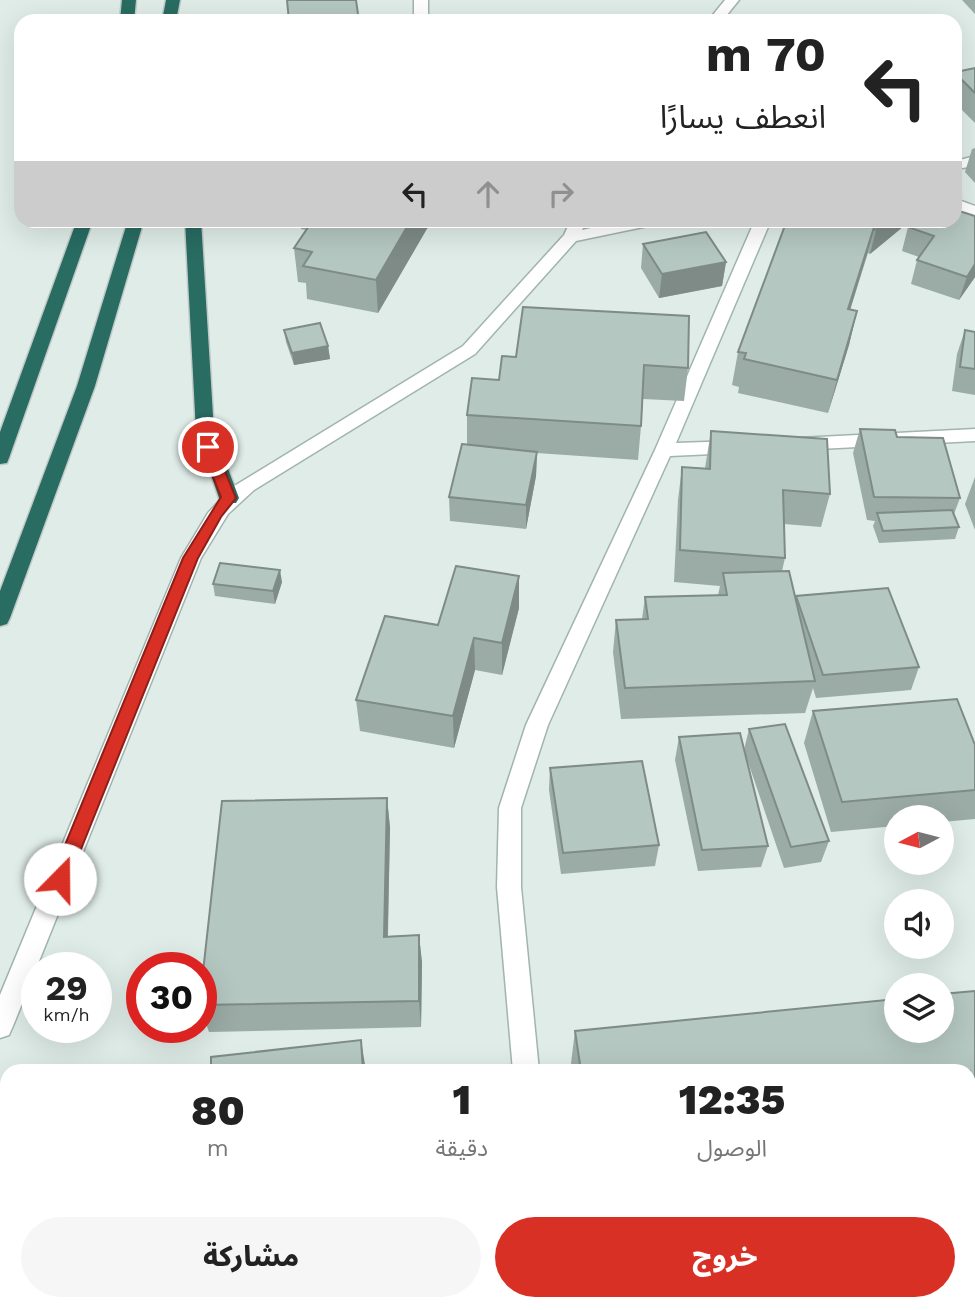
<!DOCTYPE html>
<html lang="ar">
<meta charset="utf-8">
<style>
body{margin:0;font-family:"Work Sans","Noto Sans Arabic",sans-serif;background:#f6f6f6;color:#222;direction:rtl;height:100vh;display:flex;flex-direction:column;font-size:26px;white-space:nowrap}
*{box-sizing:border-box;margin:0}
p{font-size:23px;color:#767676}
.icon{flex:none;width:38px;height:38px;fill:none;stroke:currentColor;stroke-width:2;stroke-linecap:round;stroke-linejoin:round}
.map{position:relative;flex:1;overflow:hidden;direction:ltr}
.panel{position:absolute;left:0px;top:1064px;width:976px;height:247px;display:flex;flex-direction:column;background:#fff;border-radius:21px 21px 0 0;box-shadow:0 7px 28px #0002;direction:rtl}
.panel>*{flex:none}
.banner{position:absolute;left:14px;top:14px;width:948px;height:214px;border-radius:21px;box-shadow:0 7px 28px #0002;direction:rtl;background:#fff;color:#222;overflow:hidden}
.needle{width:46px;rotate:263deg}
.buttons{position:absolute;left:884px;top:805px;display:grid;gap:14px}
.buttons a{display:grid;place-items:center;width:70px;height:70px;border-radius:50%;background:#fff;box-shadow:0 7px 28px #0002;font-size:35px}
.speed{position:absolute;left:21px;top:952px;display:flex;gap:14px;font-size:35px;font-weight:700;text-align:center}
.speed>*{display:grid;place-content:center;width:91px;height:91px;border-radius:50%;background:#fff;box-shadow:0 7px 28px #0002;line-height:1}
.speed small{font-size:18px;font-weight:400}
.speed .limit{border:10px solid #d22;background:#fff;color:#111}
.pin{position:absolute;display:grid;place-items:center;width:60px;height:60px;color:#fff;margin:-30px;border:4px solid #fff;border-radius:50%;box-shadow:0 2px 7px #0007}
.me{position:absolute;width:77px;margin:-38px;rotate:22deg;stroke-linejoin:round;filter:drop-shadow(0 0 5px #0008)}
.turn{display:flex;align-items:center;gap:24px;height:147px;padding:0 21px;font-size:32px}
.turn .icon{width:91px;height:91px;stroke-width:2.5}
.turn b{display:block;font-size:49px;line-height:60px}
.lanes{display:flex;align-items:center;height:66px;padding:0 21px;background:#0003;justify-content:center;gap:35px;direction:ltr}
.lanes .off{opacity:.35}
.eta{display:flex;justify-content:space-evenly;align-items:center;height:119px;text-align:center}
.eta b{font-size:42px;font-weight:800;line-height:49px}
.primary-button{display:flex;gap:14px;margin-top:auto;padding:14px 21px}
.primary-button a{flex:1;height:80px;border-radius:42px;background:#d93025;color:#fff;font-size:28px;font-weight:800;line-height:80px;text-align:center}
.primary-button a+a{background:#f6f6f6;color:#222}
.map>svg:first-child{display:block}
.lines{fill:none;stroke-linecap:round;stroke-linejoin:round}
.minor-casing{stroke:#a1b4af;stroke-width:3}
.highway-casing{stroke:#c0c9c7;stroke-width:3}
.minor{fill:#fff;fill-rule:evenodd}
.highway{fill:#286c62;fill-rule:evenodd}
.wall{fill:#9baba5}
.shaded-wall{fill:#7e8b86}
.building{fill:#b4c7c0;stroke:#7e8b86;stroke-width:2}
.route{fill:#d93025;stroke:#8d1f18;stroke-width:2}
</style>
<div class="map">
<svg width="975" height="1310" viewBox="0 0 975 1310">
<rect width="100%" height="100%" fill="#dfece7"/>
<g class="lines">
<g class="minor-casing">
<g id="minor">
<rect x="414" y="0" width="14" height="21"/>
<path d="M 725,0 L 739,0 L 722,21 L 708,21 Z"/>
<path d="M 975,156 L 975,166 L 956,169 L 956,161 Z"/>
<path d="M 956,199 L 975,206 L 975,217 L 956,209 Z"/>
<path d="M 571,220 L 587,220 L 582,230 L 628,220 L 661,220 L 653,225 L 576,241 L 475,354 L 254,490 L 228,514 L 201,558 L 13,1026 L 9,1035 L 0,1038 L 0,995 L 181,558 L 208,513 L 231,488 L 463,346 L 564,235 Z"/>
<path d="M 755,220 L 771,220 L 676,443 L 735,441 L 742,443 L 744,447 L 742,451 L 735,453 L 670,456 L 548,725 L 521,808 L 521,887 L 539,1071 L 513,1071 L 497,887 L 499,808 L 526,725 L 655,450 Z"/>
<path d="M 975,429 L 975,441 L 799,450 L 792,448 L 790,444 L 792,440 L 799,438 Z"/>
<rect x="534" y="1304" width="28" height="6"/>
</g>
</g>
<g class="highway-casing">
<g id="highway">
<path d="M 122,0 L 136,0 L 134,21 L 120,21 Z"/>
<path d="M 166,0 L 180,0 L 176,21 L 162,21 Z"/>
<path d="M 77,220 L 93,220 L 9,458 L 7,463 L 0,464 L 0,432 Z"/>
<path d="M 128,220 L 144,220 L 95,386 L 10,618 L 7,624 L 0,626 L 0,591 L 77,386 Z"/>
<path d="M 185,220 L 201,220 L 214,432 L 239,498 L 236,503 L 222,503 L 219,498 L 196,432 Z"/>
</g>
</g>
<use href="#minor" class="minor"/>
<use href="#highway" class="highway"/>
</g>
<g class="wall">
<path d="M 962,0 L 975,0 L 975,14 Z"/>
<path d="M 975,68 L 975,123 L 956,104 L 956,72 Z"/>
<path d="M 975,148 L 975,183 L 965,172 L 972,149 Z"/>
<path d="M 300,220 L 432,220 L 378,313 L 307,299 L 306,283 L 298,282 L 294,248 L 306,230 L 301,229 Z"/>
<path d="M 787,220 L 905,220 L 904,226 L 870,254 L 868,253 L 850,310 L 857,311 L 849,345 L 828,413 L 738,393 L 739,387 L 732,385 L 738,352 Z"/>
<path d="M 956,220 L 975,277 L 959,300 L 911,284 L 917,260 L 919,257 L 902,251 L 908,227 Z"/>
<path d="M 643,244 L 726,262 L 722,286 L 659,298 L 641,268 Z"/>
<path d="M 284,330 L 328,346 L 330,359 L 294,365 L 286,342 Z"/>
<path d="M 965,330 L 975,332 L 975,395 L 952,391 L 957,354 Z"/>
<path d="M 502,356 L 688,368 L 684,401 L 643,399 L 641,426 L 638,460 L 537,453 L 536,476 L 526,529 L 450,521 L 449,497 L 467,445 L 467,415 L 499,380 Z"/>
<path d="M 860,429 L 897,437 L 960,498 L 954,514 L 959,527 L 955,539 L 879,543 L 873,526 L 875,521 L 867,520 L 853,453 Z"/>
<path d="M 711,431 L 830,494 L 821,527 L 784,524 L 785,558 L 782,571 L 795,598 L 796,596 L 919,667 L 911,690 L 816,698 L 813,688 L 805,713 L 621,719 L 613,652 L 616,620 L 642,619 L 645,597 L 718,595 L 720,586 L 674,582 L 678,500 L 682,467 L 705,468 Z"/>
<path d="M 975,477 L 975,530 L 965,504 Z"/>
<path d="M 519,576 L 519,608 L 502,675 L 475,670 L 454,748 L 360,731 L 356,700 L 438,625 Z"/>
<path d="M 282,582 L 275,604 L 215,596 L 213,584 Z"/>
<path d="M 813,711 L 975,745 L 975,819 L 942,822 L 942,817 L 896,817 L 896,826 L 831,832 L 804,743 Z"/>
<path d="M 749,729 L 829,841 L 821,862 L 784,868 L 747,759 L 768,846 L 761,867 L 698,871 L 675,760 L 679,737 L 744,750 Z"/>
<path d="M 550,768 L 659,845 L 655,866 L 561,874 L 549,790 Z"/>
<path d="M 387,798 L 390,828 L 388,936 L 419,935 L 422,963 L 421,1027 L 209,1032 L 201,1010 L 201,990 Z"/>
<path d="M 975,991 L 975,1310 L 608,1310 L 608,1304 L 970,1304 L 970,1071 L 573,1071 L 571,1063 L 575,1031 L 896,999 L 896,1031 L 942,1031 L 942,994 Z"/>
</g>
<g class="shaded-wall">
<path d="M 411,220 L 432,220 L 378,313 L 376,280 Z"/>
<path d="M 888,220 L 905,220 L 904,226 L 870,254 L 876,230 Z"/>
<path d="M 876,221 L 867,254 L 840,343 L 848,309 Z"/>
<path d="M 726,262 L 722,286 L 659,298 L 662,274 Z"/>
<path d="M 975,264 L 975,277 L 959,300 L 967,277 Z"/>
<path d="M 857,311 L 849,345 L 828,413 L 837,380 Z"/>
<path d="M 328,346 L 330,359 L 294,365 L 292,353 Z"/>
<path d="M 537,452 L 536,476 L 526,529 L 526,505 Z"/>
<path d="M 280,570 L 282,582 L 275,604 L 273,591 Z"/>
<path d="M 519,576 L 519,608 L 502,675 L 502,643 Z"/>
<path d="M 474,638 L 475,670 L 454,748 L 453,716 Z"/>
<path d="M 387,798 L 390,828 L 387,964 L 384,937 Z"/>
<path d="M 419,935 L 422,963 L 421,1027 L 419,1001 Z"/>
<path d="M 361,1040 L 366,1071 L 363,1071 Z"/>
<path d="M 182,1304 L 187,1304 L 186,1310 L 181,1310 Z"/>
</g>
<g class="building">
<path d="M 287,0 L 356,0 L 359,21 L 289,21 Z"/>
<path d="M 975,68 L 975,93 L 956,74 L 956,72 Z"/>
<path d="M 956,210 L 975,216 L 975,264 L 967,277 L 917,260 L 934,236 L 908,227 L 913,220 L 956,220 Z"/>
<path d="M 313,220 L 411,220 L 376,280 L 303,266 L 312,252 L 294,248 Z"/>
<path d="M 787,220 L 876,221 L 848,309 L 857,311 L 837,380 L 744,359 L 746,353 L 738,352 Z"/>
<path d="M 874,220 L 888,220 L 876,230 L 874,229 L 876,221 Z"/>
<path d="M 706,232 L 726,262 L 662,274 L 643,244 Z"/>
<path d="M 523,307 L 689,316 L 688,368 L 644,365 L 641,426 L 467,415 L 472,378 L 499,380 L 502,356 L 516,357 Z"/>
<path d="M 320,323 L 328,346 L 292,353 L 284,330 Z"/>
<path d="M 965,330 L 975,332 L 975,369 L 960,367 Z"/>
<path d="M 860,429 L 895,430 L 897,437 L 943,438 L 960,498 L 874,497 Z"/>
<path d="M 711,431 L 827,439 L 830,494 L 783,490 L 785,558 L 680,550 L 682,467 L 710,469 Z"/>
<path d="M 462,444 L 537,452 L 526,505 L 449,497 Z"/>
<path d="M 952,510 L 959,527 L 883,531 L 877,513 Z"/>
<path d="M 220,563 L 280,570 L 273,591 L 213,584 Z"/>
<path d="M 456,566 L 519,576 L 502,643 L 474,638 L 453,716 L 356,700 L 385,616 L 438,625 Z"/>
<path d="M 789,571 L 815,681 L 625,688 L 616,620 L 648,619 L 645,597 L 727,595 L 723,573 Z"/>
<path d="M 888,588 L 919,667 L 823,675 L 796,596 Z"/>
<path d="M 957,699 L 975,745 L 975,790 L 842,802 L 813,711 Z"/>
<path d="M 785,724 L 829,841 L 791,847 L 749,729 Z"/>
<path d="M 740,733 L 768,846 L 702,850 L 679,737 Z"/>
<path d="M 642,761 L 659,845 L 563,853 L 550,768 Z"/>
<path d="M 387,798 L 384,937 L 419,935 L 419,1001 L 201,1005 L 201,990 L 222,801 Z"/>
<path d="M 975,991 L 975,1310 L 618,1310 L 617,1304 L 970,1304 L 970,1071 L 581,1071 L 575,1031 L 896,999 L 896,1031 L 942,1031 L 942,994 Z"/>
<path d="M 361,1040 L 363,1071 L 211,1071 L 211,1057 Z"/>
<path d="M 128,1304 L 182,1304 L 181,1310 L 127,1310 Z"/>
<path d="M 211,1304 L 426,1304 L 427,1310 L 211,1310 Z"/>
</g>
<path class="route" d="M 208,442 L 215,447 L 236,498 L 221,517 L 198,558 L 69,879 L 67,884 L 60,887 L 54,884 L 51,879 L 183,558 L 221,497 L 201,447 Z"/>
</svg>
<div class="buttons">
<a><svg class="needle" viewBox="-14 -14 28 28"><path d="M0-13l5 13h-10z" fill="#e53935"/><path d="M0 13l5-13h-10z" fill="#767676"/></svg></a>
<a><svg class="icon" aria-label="sound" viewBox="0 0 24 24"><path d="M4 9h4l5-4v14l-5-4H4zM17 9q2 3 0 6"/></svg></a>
<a><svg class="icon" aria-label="layers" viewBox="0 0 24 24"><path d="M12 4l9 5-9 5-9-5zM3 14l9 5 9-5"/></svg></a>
</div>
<div class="speed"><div>29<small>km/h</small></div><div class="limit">30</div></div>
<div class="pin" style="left:208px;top:447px;background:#d93025"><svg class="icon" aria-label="arrive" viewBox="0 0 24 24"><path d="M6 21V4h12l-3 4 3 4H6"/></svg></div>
<svg class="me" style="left:60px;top:879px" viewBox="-20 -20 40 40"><circle r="19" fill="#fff"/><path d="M0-13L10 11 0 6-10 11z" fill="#d93025"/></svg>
<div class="banner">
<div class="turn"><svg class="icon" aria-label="left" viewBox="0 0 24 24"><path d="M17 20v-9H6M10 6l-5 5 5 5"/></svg><div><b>70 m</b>انعطف يسارًا</div></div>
<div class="lanes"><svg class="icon" aria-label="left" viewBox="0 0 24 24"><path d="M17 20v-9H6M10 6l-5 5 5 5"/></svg><svg class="icon off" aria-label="ahead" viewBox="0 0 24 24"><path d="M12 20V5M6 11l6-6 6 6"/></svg><svg class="icon off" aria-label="right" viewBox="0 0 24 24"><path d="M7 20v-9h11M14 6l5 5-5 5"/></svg></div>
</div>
<section class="panel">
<div class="eta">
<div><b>12:35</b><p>الوصول</p></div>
<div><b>1</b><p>دقيقة</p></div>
<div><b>80</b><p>m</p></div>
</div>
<div class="primary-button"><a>خروج</a><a>مشاركة</a></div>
</section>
</div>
